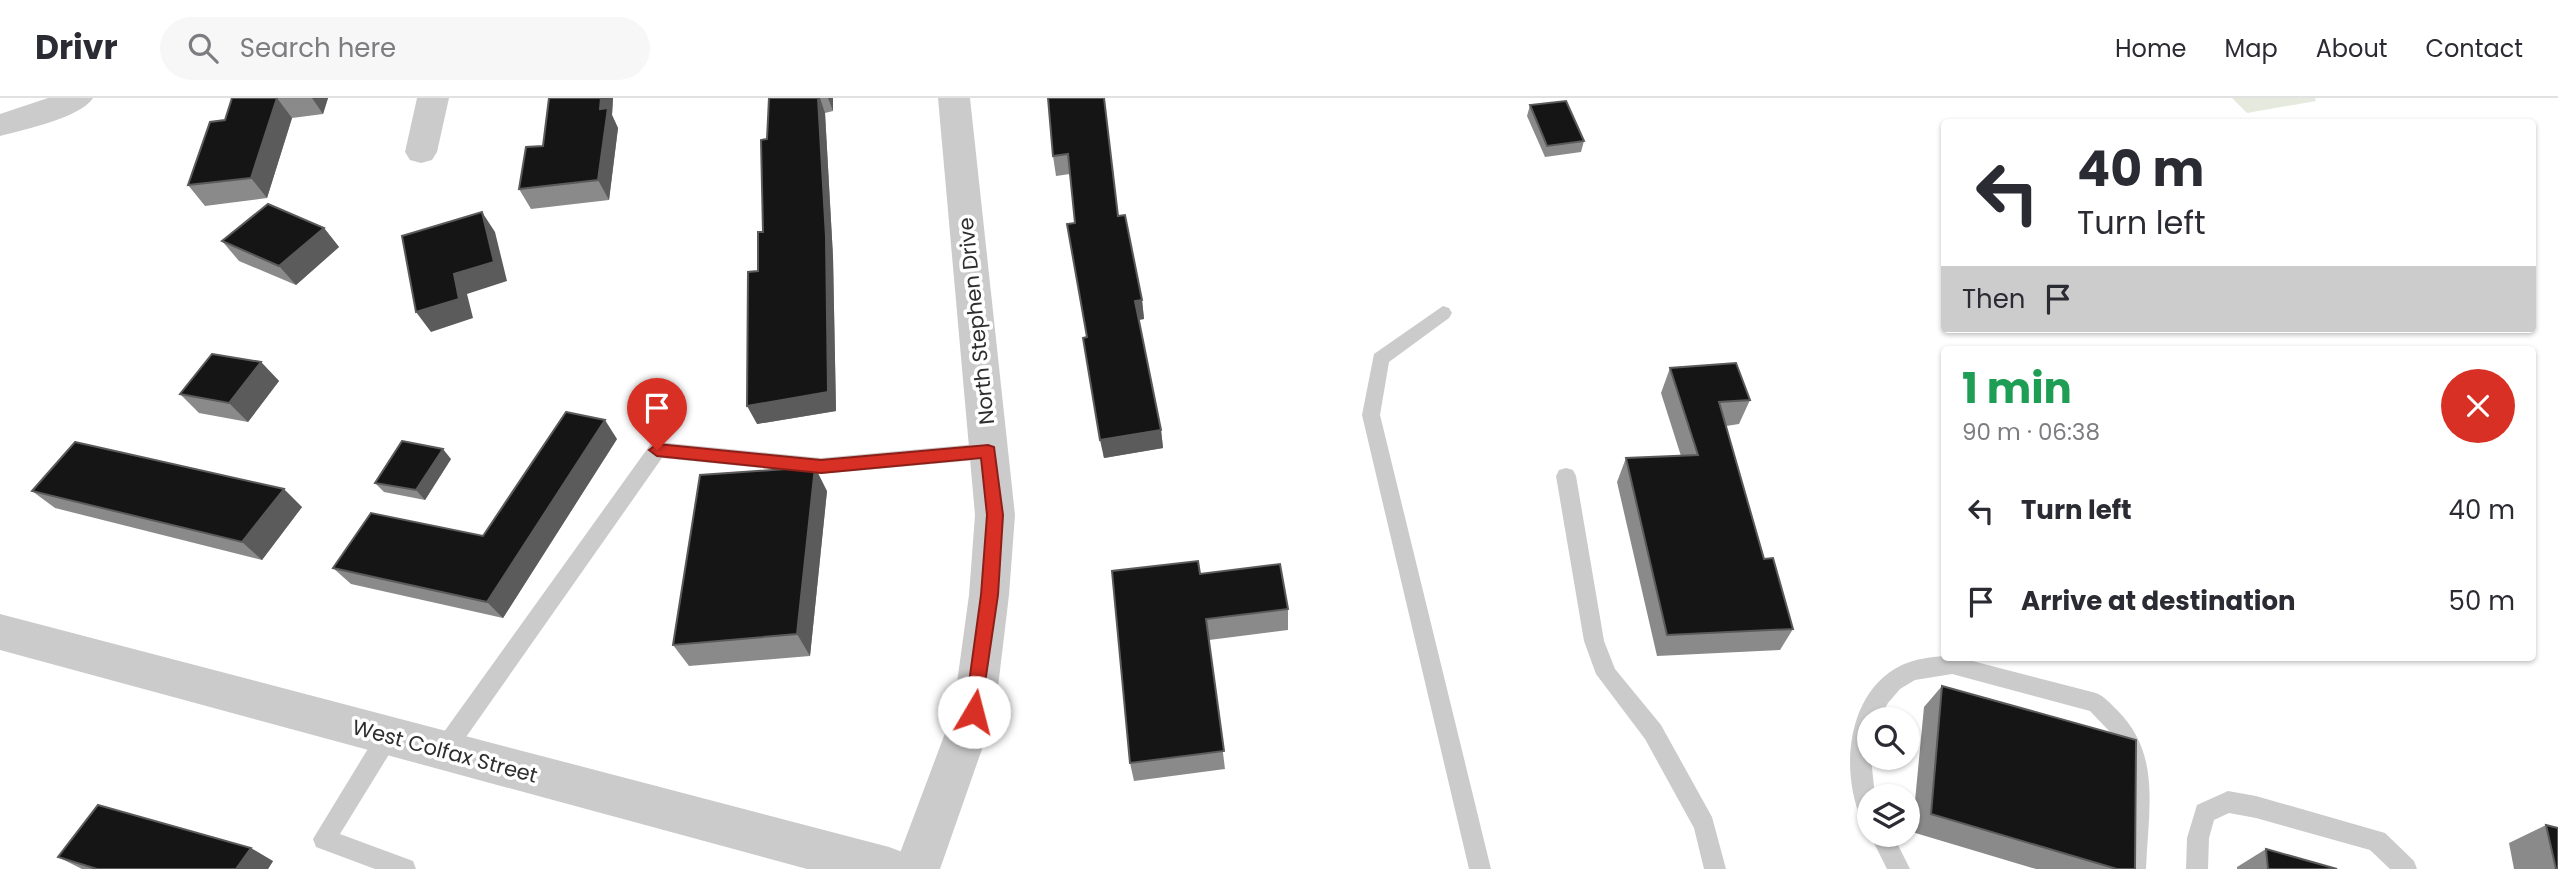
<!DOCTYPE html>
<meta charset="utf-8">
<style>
body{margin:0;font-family:Poppins,sans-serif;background:#f7f7f7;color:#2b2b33;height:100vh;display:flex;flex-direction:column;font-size:26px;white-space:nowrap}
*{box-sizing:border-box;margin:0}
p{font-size:23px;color:#7c7c81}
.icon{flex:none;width:38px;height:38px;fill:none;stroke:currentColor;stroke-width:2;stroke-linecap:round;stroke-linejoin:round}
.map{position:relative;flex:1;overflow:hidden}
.sheet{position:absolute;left:1941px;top:248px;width:595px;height:315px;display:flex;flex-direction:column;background:#fff;border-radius:7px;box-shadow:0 2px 5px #0004}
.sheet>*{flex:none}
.banner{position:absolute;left:1941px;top:21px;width:595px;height:214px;border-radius:7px;box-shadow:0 2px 5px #0004;background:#fff;color:#2b2b33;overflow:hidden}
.fabs{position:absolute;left:1857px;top:609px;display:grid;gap:14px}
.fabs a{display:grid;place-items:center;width:63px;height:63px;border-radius:50%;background:#fff;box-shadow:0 2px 5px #0004;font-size:35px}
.pin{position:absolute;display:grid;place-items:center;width:60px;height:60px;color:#fff;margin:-72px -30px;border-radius:50% 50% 50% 0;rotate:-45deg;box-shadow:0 0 7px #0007}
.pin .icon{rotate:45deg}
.me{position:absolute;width:77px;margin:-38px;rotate:8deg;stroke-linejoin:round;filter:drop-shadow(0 0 5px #0008)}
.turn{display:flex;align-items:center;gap:24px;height:147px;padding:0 21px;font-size:32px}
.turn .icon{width:91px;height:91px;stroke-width:2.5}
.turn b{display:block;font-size:49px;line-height:60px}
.then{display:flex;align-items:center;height:66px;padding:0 21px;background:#0003;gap:14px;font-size:26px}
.round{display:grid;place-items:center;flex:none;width:74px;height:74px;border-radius:37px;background:#f7f7f7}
.summary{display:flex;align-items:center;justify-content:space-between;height:119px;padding:0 21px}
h1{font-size:42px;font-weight:700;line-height:52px;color:#1e9e55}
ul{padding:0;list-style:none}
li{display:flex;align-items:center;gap:21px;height:91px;padding:0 21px}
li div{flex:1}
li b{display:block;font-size:26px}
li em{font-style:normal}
header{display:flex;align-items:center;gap:42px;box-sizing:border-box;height:98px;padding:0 35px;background:#fff;border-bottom:2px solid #e1e1e2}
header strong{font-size:33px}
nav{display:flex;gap:38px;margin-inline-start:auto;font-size:24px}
.search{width:490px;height:63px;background:#f7f7f7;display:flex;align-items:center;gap:18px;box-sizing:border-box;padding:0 24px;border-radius:38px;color:#7c7c81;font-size:26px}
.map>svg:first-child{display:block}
.green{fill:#e6eade}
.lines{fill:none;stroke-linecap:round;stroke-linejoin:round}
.service{fill:#cbcbcb;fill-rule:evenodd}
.minor{fill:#cbcbcb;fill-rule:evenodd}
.tertiary{fill:#cbcbcb;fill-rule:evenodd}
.wall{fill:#8a8a8a}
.shaded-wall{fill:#5b5b5b}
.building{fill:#151515;stroke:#5b5b5b;stroke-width:2}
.route{fill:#d93025;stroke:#8d1f18;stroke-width:2}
.labels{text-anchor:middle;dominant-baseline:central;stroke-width:7;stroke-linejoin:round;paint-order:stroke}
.street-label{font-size:21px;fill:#2e2e2e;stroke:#fff}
</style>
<header>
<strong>Drivr</strong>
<div class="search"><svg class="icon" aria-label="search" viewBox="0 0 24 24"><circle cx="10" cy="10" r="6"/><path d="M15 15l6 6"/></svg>Search here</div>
<nav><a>Home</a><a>Map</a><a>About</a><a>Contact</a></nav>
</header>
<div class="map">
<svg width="2558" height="771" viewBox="0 0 2558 771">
<rect width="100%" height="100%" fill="#fff"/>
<path class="green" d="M 2232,0 L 2315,0 L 2316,3 L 2247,15 Z"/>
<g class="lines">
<g class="service">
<path d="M 1443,208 L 1449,210 L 1452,215 L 1449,220 L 1389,264 L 1380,317 L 1491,771 L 1469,771 L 1362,317 L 1374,256 Z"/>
<path d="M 657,344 L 821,360 L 988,345 L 995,348 L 997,353 L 995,358 L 988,361 L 821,376 L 662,360 L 452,659 L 444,662 L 436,659 L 433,652 L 436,645 L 650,347 Z"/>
<path d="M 1566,370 L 1573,372 L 1576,378 L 1604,543 L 1615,571 L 1661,627 L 1712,719 L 1726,771 L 1704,771 L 1694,730 L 1645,641 L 1596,576 L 1584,543 L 1556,378 L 1559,372 Z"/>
<path d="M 1944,558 L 1961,560 L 2096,595 C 2105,599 2110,605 2117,612 C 2162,656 2148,713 2146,771 L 2124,771 L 2127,672 L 2123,652 L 2111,635 L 2090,613 L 1952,576 L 1915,582 L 1900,591 L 1888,605 L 1879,621 L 1869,621 L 1869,660 L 1871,660 L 1875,698 L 1869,698 L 1869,724 L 1861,721 C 1840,671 1847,593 1902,567 C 1915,561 1930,559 1944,558 Z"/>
<path d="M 388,628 L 396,631 L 399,638 L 396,645 L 340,736 L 413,763 L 416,771 L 375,771 L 316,749 L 313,741 L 380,631 Z"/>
<path d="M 2228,693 L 2256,698 L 2385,735 L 2414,763 L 2417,771 L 2390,771 L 2370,752 L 2256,720 L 2229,715 L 2214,722 L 2209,740 L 2208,771 L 2186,771 L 2187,740 L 2197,707 Z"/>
<path d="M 1870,737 L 1893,737 L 1910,771 L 1887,771 Z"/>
</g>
<g class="minor">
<path d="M 48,0 L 93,0 C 80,20 23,32 0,38 L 0,16 Z"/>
<path d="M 417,0 L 449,0 L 437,54 L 432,62 L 421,65 L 410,62 L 405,54 Z"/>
<path d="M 938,0 L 970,0 L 1015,417 L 1009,497 L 995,614 L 940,771 L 894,771 L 953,614 L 969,497 L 975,417 Z"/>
</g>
<path class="tertiary" d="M 0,516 L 889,749 L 905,755 L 912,771 L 807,771 L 0,552 Z"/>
</g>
<g class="wall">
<path d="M 232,0 L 328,0 L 323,16 L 292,20 L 267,100 L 205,108 L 188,87 L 225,22 Z"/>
<path d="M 549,0 L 613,0 L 612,17 L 618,30 L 609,102 L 531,111 L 519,91 L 543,48 Z"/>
<path d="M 769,0 L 833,0 L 833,13 L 825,15 L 833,159 L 836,313 L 757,326 L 758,173 L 763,134 Z"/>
<path d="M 1048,0 L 1118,118 L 1142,202 L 1144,221 L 1139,222 L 1161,332 L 1163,350 L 1104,360 L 1087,239 L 1070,76 L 1056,78 L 1053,58 Z"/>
<path d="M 1530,7 L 1584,43 L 1581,54 L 1545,59 L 1527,18 Z"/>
<path d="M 324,130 L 339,149 L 296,187 L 239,163 L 222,143 Z"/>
<path d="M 261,264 L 279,283 L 248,324 L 199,315 L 180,296 Z"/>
<path d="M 1670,270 L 1750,302 L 1739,326 L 1726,328 L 1764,461 L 1793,531 L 1780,552 L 1657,558 L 1617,384 L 1626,360 L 1681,358 L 1661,295 Z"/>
<path d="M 617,341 L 503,520 L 351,486 L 333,470 L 483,438 Z"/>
<path d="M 451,361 L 425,402 L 384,394 L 375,385 Z"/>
<path d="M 32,393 L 302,409 L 262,462 L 55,410 Z"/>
<path d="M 827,393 L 810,558 L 689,568 L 673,547 Z"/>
<path d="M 1200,476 L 1288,511 L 1288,532 L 1209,542 L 1225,671 L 1134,683 L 1130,665 Z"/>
<path d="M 1942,588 L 2135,771 L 2036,771 L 1912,734 L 1924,609 Z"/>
<path d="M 2546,727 L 2558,771 L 2514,771 L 2509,745 Z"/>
<path d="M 2266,751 L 2337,771 L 2237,771 L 2237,769 Z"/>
<path d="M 58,759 L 273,763 L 268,771 L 82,771 Z"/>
</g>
<g class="shaded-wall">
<path d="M 277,0 L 292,20 L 267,100 L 251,80 Z"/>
<path d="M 312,0 L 328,0 L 323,16 Z"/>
<path d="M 601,0 L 613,0 L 612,17 L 618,30 L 609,102 L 598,82 Z"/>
<path d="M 818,0 L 820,0 L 825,15 L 833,159 L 836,313 L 757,326 L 747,308 Z"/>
<path d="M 828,0 L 833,0 L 833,13 Z"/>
<path d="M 482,114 L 495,134 L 507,183 L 467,196 L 473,220 L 431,234 L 416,214 L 454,176 Z"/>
<path d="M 324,130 L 339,149 L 296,187 L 279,168 Z"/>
<path d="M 1142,202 L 1144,221 L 1137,222 L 1135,203 Z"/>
<path d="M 261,264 L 279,283 L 248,324 L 229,305 Z"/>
<path d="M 605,322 L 617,341 L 503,520 L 487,504 Z"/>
<path d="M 1161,332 L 1163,350 L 1104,360 L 1100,342 Z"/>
<path d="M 443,351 L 451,361 L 425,402 L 416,392 Z"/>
<path d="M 815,369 L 827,393 L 810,558 L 797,536 Z"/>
<path d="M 284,391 L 302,409 L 262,462 L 242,444 Z"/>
<path d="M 251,750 L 273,763 L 268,771 L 236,771 Z"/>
</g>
<g class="building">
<path d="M 232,0 L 277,0 L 251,80 L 188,87 L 210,24 L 225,22 Z"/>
<path d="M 549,0 L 601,0 L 600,11 L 608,10 L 598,82 L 519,91 L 526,49 L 543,48 Z"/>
<path d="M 769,0 L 818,0 L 826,139 L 828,294 L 747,308 L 748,174 L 758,173 L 758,134 L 763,134 L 761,42 L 767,41 Z"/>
<path d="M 1048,0 L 1104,0 L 1118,118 L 1125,117 L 1142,202 L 1135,203 L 1161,332 L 1100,342 L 1083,240 L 1087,239 L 1067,126 L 1075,125 L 1068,56 L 1053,58 Z"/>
<path d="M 1566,3 L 1584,43 L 1547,48 L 1530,7 Z"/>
<path d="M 268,106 L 324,130 L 279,168 L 222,143 Z"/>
<path d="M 482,114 L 494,164 L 454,176 L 459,201 L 416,214 L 402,138 Z"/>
<path d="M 212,256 L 261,264 L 229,305 L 180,296 Z"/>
<path d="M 1736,265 L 1750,302 L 1719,304 L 1764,461 L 1773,460 L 1793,531 L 1667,537 L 1626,360 L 1698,357 L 1670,270 Z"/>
<path d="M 566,314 L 605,322 L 487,504 L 333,470 L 371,415 L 483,438 Z"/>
<path d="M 402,343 L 443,351 L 416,392 L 375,385 Z"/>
<path d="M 75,344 L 284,391 L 242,444 L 32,393 Z"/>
<path d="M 815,369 L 797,536 L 673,547 L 700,377 Z"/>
<path d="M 1198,463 L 1200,476 L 1280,466 L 1288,511 L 1206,521 L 1224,653 L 1130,665 L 1112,473 Z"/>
<path d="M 1942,588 L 2136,642 L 2135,771 L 2117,771 L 1931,716 Z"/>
<path d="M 98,707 L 251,750 L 236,771 L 97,771 L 58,759 Z"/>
<path d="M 2546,727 L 2558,730 L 2558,771 L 2556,771 Z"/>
<path d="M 2266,751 L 2337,771 L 2268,771 Z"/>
</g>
<path class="route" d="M 657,346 L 821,362 L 988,347 L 994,349 L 1003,417 L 998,497 L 980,619 L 974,622 L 968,619 L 965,614 L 981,497 L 987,417 L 981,360 L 821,375 L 657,358 L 649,352 Z"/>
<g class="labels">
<g class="street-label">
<text transform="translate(976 223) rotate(-96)">North Stephen Drive</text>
<text transform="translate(445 653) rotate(15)">West Colfax Street</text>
</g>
</g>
</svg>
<div class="fabs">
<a><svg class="icon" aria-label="search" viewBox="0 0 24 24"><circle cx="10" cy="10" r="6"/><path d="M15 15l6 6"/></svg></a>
<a><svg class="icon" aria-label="layers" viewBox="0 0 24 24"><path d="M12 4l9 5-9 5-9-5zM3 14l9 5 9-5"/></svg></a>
</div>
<div class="pin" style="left:657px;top:352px;background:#d93025"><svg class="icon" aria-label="arrive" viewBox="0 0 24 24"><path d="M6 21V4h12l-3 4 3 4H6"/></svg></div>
<svg class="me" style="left:974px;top:614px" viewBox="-20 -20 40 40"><circle r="19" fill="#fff"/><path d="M0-13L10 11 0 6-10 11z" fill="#d93025"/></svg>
<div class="banner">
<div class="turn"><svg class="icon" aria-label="left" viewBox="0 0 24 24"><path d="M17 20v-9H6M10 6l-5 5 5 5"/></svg><div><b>40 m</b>Turn left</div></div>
<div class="then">Then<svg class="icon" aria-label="arrive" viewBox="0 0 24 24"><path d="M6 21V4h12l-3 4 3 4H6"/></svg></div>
</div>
<section class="sheet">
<div class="summary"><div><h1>1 min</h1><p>90 m · 06:38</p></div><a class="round" style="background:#d93025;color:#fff"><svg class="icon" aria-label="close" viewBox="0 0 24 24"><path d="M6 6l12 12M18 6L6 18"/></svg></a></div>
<ul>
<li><svg class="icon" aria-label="left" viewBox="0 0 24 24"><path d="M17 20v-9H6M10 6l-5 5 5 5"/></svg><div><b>Turn left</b></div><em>40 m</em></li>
<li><svg class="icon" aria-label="arrive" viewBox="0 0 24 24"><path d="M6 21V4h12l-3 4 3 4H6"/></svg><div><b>Arrive at destination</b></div><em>50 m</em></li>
</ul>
</section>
</div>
